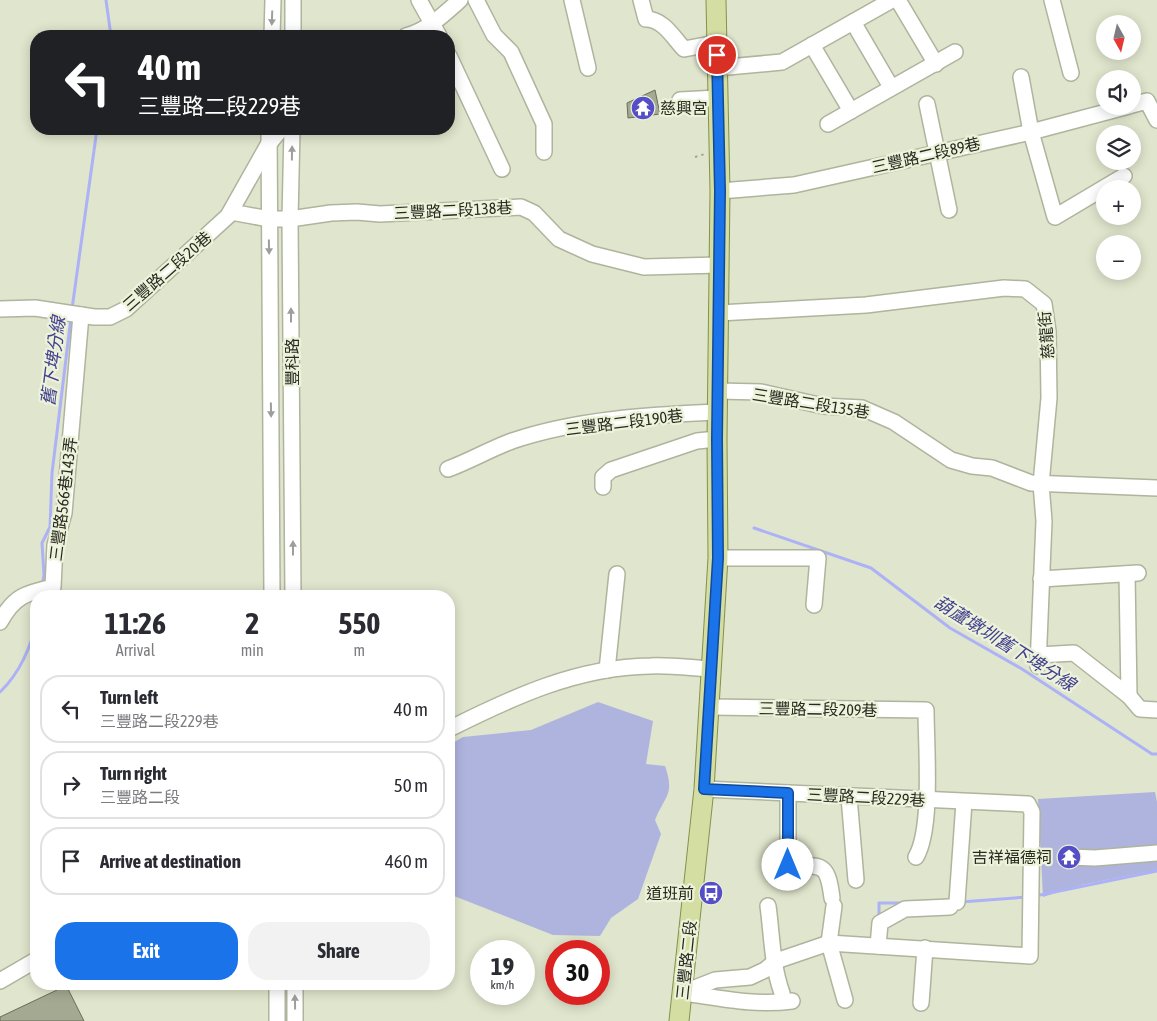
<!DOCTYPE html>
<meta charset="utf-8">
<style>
body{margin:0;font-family:"Asap Condensed","Noto Sans TC",sans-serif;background:#f2f2f3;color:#2b2b33;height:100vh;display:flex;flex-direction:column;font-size:19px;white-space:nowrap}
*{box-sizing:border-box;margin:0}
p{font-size:16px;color:#7c7c81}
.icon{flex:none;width:28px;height:28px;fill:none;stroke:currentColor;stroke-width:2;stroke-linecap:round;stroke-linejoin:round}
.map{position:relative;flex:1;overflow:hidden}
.side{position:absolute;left:30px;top:590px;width:425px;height:400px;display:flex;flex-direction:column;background:#fff;border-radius:20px;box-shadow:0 2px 12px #0003}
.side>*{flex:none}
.banner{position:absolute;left:30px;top:30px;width:425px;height:105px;border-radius:20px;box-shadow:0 2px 12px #0003;background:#202124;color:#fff;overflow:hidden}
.needle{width:32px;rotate:172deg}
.buttons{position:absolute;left:1096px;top:15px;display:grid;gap:10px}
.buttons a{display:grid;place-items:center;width:45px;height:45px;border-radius:50%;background:#fff;box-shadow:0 2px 12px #0003;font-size:25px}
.speed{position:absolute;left:470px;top:940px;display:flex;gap:10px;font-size:25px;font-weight:700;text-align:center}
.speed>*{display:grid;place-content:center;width:65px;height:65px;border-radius:50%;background:#fff;box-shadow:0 2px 12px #0003;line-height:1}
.speed small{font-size:12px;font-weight:400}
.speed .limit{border:8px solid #d22;background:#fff;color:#111}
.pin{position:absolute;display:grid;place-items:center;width:42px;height:42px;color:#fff;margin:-21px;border:2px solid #fff;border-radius:50%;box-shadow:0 1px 5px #0007}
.me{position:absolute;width:55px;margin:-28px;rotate:0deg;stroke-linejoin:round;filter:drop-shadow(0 0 4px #0008)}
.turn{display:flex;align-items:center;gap:18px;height:105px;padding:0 25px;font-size:22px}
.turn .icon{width:65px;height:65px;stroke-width:2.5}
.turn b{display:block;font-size:35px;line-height:42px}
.eta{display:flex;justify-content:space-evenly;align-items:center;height:85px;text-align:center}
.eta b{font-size:30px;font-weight:700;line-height:35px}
.button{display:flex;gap:10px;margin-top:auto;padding:10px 25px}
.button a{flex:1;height:58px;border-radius:20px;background:#1a73e8;color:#fff;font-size:20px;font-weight:700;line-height:58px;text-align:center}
.button a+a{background:#f2f2f3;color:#2b2b33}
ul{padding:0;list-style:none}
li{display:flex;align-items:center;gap:15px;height:68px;margin:0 10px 8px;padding:0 15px;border:2px solid #e1e1e2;border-radius:20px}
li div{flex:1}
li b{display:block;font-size:19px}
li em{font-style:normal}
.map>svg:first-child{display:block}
.green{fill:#afb4df}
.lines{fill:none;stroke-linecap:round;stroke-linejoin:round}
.stream{stroke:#adb2f6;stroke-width:3}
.building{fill:#a4a992;stroke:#696d58}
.minor-casing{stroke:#afb49d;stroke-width:18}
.major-casing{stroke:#86904d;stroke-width:21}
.path{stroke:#a1a592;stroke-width:2;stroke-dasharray:2.5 4;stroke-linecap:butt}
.minor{stroke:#fff;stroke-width:15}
.major{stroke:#d4dda2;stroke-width:19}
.oneway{fill:#9e9f9b}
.route-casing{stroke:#114b97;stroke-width:12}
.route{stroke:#1a73e8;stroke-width:9}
.labels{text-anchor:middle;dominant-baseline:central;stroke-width:4.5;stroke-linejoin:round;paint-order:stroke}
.poi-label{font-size:16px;fill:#282a21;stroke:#edf2da;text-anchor:end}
.street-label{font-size:16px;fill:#282a21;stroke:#edf2da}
.water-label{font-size:18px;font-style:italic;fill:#42408f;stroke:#edf2da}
</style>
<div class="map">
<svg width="1157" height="1021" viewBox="0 0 1157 1021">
<rect width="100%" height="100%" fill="#e0e5cd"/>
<g class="green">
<path d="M 598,702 L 653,721 L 646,764 L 665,766 C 675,795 665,795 655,820 L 661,834 L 638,899 L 611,918 L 600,936 L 553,935 L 449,894 L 449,745 L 463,737 L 531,730 Z"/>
<path d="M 1155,792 L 1157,802 L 1157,870 L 1081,885 L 1043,897 L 1038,799 Z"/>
</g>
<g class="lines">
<g class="stream">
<path d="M 106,0 L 111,36"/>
<path d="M 72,309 L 97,129"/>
<path d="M 754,528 L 871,568 L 950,628 L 1022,669 L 1152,754 L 1157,754"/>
<path d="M 42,586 L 44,575 L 42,543 L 50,527 L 52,473 L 71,318"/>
<path d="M 0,692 C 19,674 32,646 36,621"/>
<path d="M 1035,896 L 1157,871"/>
<path d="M 961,902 L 1027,897"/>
<path d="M 879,919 L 879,903 L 904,903"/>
</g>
</g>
<g class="building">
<path d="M 655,90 L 660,114 L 628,118 L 627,103 Z"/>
<path d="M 53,984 L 74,984 L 67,987 L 84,1021 L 0,1021 L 0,1017 L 57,990 Z"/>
</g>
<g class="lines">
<g class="minor-casing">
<g id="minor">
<path d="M 419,0 L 439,36"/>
<path d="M 476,0 L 494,35 L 511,52 L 544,124 L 544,152"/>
<path d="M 572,0 L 588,68"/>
<path d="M 641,0 L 646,19 C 663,19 673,37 684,49 L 716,43"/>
<path d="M 898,0 L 936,64"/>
<path d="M 1052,0 L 1071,73"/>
<path d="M 853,22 L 891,87"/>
<path d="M 272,36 L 273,0"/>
<path d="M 293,36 L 293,0"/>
<path d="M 406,36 C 428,30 443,15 460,0"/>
<path d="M 812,45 L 851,111"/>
<path d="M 449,56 L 502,169"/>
<path d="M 717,68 L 782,62 L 892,0"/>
<path d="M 1021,77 L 1031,132 L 1055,217 L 1124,176"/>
<path d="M 680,100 L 717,98"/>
<path d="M 927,104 L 949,210"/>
<path d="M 1132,105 L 1147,101 L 1157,120"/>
<path d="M 828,124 L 955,52"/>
<path d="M 269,129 L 272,596"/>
<path d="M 292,129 L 290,219 L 293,596"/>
<path d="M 720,191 L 794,185 L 1031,132 L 1129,106"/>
<path d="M 231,212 L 269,219 L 290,219 L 331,213 L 357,212 L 380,214 L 521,207 L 534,213 L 559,239 L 592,254 L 644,267 L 719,265"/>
<path d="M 0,309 L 35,308 L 94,317 L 110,317 L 126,309 L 228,216 L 268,145 L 281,129"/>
<path d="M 719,313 L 866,305 L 1004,288 L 1025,289 L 1044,304 L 1048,331 L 1049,398 L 1041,484 L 1044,521 L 1038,666"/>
<path d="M 718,391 L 761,392 L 823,406 L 862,408 L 894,422 L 951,460 L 972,466 L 992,468 L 1031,483 L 1157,488"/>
<path d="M 448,469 C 470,461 490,449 512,441 C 577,419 649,415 717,412"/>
<path d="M 603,487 L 603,477 L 611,470 L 697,441 L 717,439"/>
<path d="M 718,558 L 818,558 L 814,605"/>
<path d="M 1127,574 L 1129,696"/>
<path d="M 1041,579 L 1138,573"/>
<path d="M 0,622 C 14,596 26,593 53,587 L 55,545 L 64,513 L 81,315"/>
<path d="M 1038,655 L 1074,653 L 1129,696 L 1140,709 L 1157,710"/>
<path d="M 607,670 L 617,574"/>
<path d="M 709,707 L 926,710 C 926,746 933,828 916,857"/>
<path d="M 449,729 C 513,697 577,667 650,666 C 671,665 691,668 711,669"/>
<path d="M 788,793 L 788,865 C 822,867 827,860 832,898"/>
<path d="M 849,797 L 856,880"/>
<path d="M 1069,857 L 1095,858 L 1157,853"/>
<path d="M 957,902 L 964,802"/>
<path d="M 768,906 C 772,935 772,966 782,993"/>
<path d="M 834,906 L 829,943 L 845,1000"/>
<path d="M 878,946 L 880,923 L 905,909 L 950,907"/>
<path d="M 0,981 L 36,960"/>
<path d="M 295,984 L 295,1021"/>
<path d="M 682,993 L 715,980 L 750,977 L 765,970 L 776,961 L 829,943 L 1030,956 L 1032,812 L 1028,804 L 704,789"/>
<path d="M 684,993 C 720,998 755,1006 792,1001"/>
<path d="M 921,1003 L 925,948"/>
<path d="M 277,1021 L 277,984"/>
</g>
</g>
<g class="major-casing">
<path id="major" d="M 679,1021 L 704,789 L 718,558 L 717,439 L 720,191 L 716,0"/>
</g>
<path class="path" d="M 695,157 L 705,154"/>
<use href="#minor" class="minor"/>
<use href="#major" class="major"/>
</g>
<defs><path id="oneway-solid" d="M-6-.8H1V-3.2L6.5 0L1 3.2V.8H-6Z" transform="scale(1.25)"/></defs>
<g class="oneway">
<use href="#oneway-solid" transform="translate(272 18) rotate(92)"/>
<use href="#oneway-solid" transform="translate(292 153) rotate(-89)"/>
<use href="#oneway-solid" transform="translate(269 247) rotate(89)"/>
<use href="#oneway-solid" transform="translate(291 315) rotate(-90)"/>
<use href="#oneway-solid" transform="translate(271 410) rotate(89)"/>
<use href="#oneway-solid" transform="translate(293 548) rotate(-90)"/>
<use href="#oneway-solid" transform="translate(295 1002) rotate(-91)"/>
</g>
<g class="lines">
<g class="route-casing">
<path id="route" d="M 717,55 L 720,191 L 717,439 L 718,558 L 704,789 L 788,793 L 788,865"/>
</g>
<use href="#route" class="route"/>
</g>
<defs>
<g id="temple-disc" transform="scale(1.25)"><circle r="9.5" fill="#554ec6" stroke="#edf2da"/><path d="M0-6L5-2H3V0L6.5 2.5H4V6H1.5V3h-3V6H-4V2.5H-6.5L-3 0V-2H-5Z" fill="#fff"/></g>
<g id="bus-disc" transform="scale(1.25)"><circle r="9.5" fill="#554ec6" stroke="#edf2da"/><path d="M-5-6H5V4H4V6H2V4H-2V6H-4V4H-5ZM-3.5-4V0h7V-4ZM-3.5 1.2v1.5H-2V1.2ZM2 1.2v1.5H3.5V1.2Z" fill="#fff"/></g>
</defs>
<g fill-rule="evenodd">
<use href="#temple-disc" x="643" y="108"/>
<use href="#temple-disc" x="1069" y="857"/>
<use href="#bus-disc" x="711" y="893"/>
</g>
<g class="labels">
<g class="poi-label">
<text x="660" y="108" text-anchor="start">慈興宮</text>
<text x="1052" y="857">吉祥福德祠</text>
<text x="694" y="893">道班前</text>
</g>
<g class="street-label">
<text transform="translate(926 155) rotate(-13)">三豐路二段89巷</text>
<text transform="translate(453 210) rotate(-3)">三豐路二段138巷</text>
<text transform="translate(167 271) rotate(-41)">三豐路二段20巷</text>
<text transform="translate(1046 335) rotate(-95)">慈龍街</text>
<text transform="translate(292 362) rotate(-90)">豐科路</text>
<text transform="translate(811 403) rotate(9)">三豐路二段135巷</text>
<text transform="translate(624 422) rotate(-7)">三豐路二段190巷</text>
<text transform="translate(63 499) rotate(-83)">三豐路566巷143弄</text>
<text transform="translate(818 709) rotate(1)">三豐路二段209巷</text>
<text transform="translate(866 797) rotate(3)">三豐路二段229巷</text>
<text transform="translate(686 960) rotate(-84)">三豐路二段</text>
</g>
<g class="water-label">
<text transform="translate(53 361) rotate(-83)">舊下埤分線</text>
<text transform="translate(1005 643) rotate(32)">葫蘆墩圳舊下埤分線</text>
</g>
</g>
</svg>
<div class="buttons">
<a><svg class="needle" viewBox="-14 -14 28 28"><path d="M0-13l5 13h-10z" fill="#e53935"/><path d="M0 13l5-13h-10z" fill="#7c7c81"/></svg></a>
<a><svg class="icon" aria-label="sound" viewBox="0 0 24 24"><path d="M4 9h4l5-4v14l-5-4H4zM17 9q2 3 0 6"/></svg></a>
<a><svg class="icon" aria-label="layers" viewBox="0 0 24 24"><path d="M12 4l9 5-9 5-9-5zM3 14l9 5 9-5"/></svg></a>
<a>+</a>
<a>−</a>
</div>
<div class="speed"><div>19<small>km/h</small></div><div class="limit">30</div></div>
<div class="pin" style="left:717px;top:55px;background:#d93025"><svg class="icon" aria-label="arrive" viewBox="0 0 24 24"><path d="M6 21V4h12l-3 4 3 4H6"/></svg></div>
<svg class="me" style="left:788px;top:865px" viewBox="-20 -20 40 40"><circle r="19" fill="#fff"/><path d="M0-13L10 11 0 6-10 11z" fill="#1a73e8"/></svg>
<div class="banner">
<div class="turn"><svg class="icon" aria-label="left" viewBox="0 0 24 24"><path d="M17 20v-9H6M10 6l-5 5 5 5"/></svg><div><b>40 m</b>三豐路二段229巷</div></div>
</div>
<section class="side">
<div class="eta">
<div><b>11:26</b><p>Arrival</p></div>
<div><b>2</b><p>min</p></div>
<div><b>550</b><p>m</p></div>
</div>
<ul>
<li><svg class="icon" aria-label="left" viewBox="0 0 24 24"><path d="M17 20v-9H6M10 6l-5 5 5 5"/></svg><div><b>Turn left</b><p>三豐路二段229巷</p></div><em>40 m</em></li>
<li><svg class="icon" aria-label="right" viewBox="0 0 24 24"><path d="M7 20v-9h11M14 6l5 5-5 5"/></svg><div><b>Turn right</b><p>三豐路二段</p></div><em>50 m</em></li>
<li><svg class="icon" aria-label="arrive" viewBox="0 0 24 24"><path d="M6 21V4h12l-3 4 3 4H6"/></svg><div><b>Arrive at destination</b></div><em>460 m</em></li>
</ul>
<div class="button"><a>Exit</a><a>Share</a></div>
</section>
</div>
